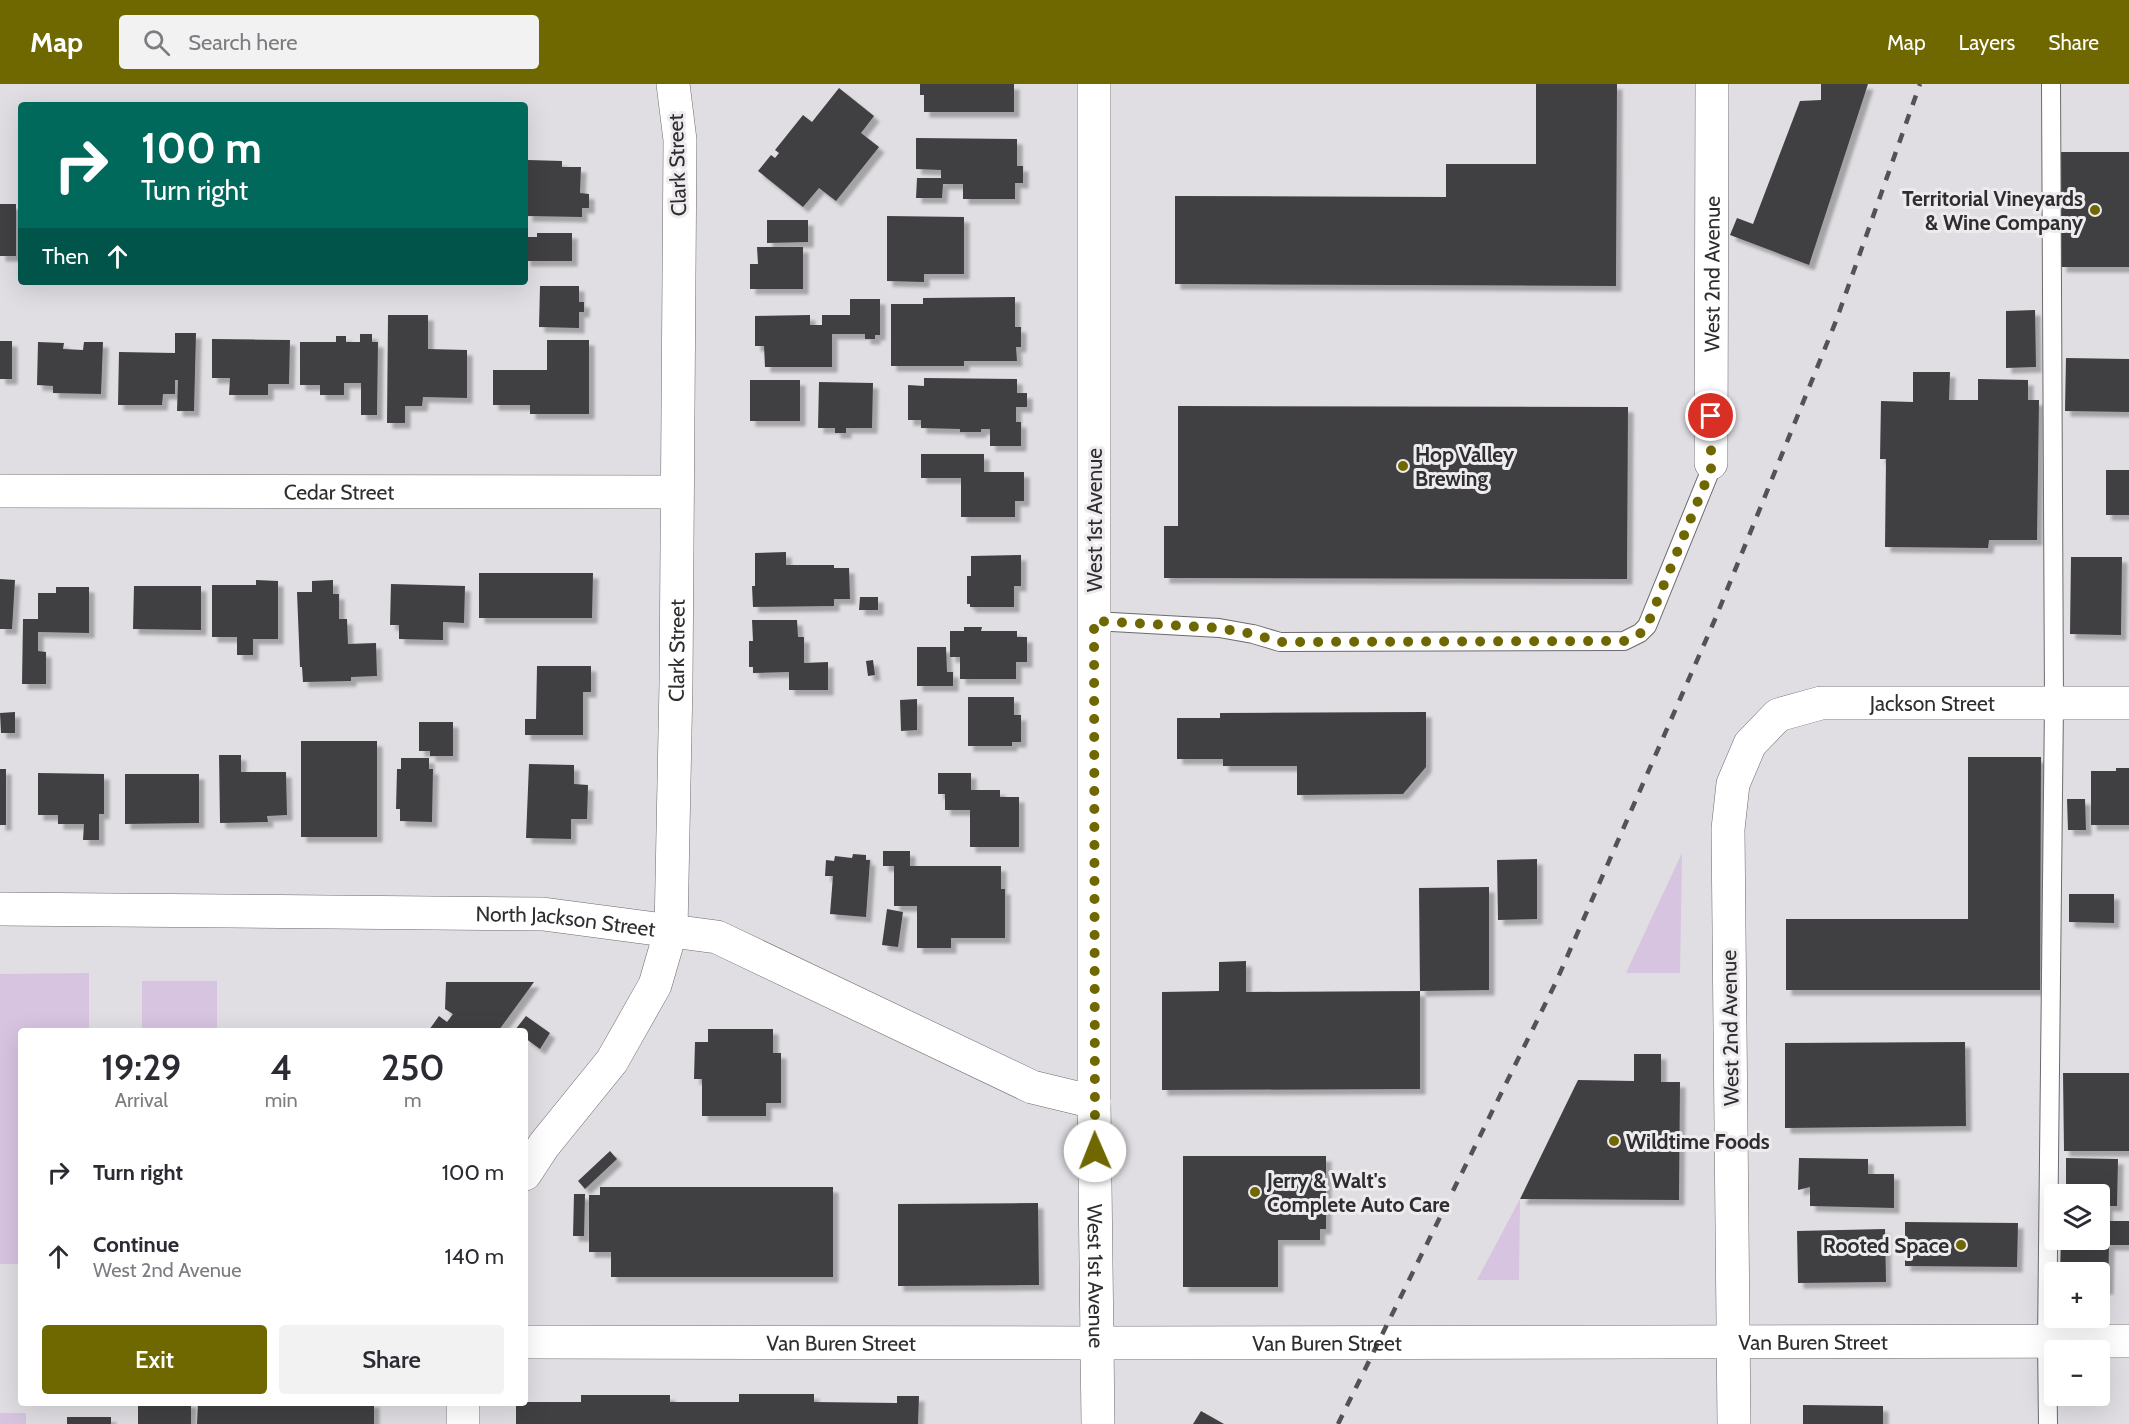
<!DOCTYPE html>
<meta charset="utf-8">
<style>
body{margin:0;font-family:Cabin,sans-serif;background:#f2f2f3;color:#2b2b33;height:100vh;display:flex;flex-direction:column;font-size:22px;white-space:nowrap}
*{box-sizing:border-box;margin:0}
p{font-size:20px;color:#7c7c81}
.icon{flex:none;width:33px;height:33px;fill:none;stroke:currentColor;stroke-width:2;stroke-linecap:round;stroke-linejoin:round}
.map{position:relative;flex:1;overflow:hidden}
.sheet{position:absolute;left:18px;top:944px;width:510px;height:378px;display:flex;flex-direction:column;background:#fff;border-radius:6px;box-shadow:0 6px 24px #0002}
.sheet>*{flex:none}
.banner{position:absolute;left:18px;top:18px;width:510px;height:183px;border-radius:6px;box-shadow:0 6px 24px #0002;background:#00695c;color:#fff;overflow:hidden}
.tools{position:absolute;left:2044px;top:1100px;display:grid;gap:12px}
.tools a{display:grid;place-items:center;width:66px;height:66px;border-radius:6px;background:#fff;box-shadow:0 6px 24px #0002;font-size:30px}
.pin{position:absolute;display:grid;place-items:center;width:51px;height:51px;color:#fff;margin:-26px;border:3px solid #fff;border-radius:50%;box-shadow:0 2px 6px #0007}
.me{position:absolute;width:66px;margin:-33px;rotate:359deg;stroke-linejoin:round;filter:drop-shadow(0 0 4px #0008)}
.turn{display:flex;align-items:center;gap:21px;height:126px;padding:0 24px;font-size:27px}
.turn .icon{width:78px;height:78px;stroke-width:2.5}
.turn b{display:block;font-size:42px;line-height:51px}
.then{display:flex;align-items:center;height:57px;padding:0 24px;background:#0003;gap:12px;font-size:22px}
.eta{display:flex;justify-content:space-evenly;align-items:center;height:102px;text-align:center}
.eta b{font-size:36px;font-weight:600;line-height:42px}
.primary-button{display:flex;gap:12px;margin-top:auto;padding:12px 24px}
.primary-button a{flex:1;height:69px;border-radius:6px;background:#6f6700;color:#fff;font-size:24px;font-weight:600;line-height:69px;text-align:center}
.primary-button a+a{background:#f2f2f3;color:#2b2b33}
ul{padding:0;list-style:none}
li{display:flex;align-items:center;gap:18px;height:84px;padding:0 24px}
li div{flex:1}
li b{display:block;font-size:22px}
li em{font-style:normal}
header{display:flex;align-items:center;gap:36px;box-sizing:border-box;height:84px;padding:0 30px;background:#6f6700;color:#fff}
header strong{font-size:28px}
nav{display:flex;gap:33px;margin-inline-start:auto;font-size:21px}
.search{width:420px;height:54px;background:#f2f2f3;display:flex;align-items:center;gap:15px;box-sizing:border-box;padding:0 21px;border-radius:6px;color:#7c7c81;font-size:22px}
.map>svg:first-child{display:block}
.green{fill:#d6c4e0}
.building{fill:#413f42;filter:url(#shadow)}
.lines{fill:none;stroke-linecap:round;stroke-linejoin:round}
.lane-casing{stroke:#6c6a6d;stroke-width:20}
.street-casing{stroke:#6c6a6d;stroke-width:34}
.secondary-casing{stroke:#6c6a6d;stroke-width:34}
.lane{stroke:#fff;stroke-width:18}
.street{stroke:#fff;stroke-width:33}
.secondary{stroke:#fff;stroke-width:33}
.rail{stroke:#535254;stroke-width:4.5;stroke-dasharray:10 10;stroke-linecap:butt}
.route{stroke:#6f6700;stroke-width:10;stroke-dasharray:0 18}
.poi-dot{fill:#6f6700;stroke:#eeebef;stroke-width:2}
.labels{text-anchor:middle;dominant-baseline:central;stroke-width:6;stroke-linejoin:round;paint-order:stroke}
.street-label{font-size:21px;fill:#2f2e2f;stroke:#eeebef}
.poi-label{font-size:21px;font-weight:bold;fill:#2f2e2f;stroke:#eeebef;text-anchor:start}
</style>
<header>
<strong>Map</strong>
<div class="search"><svg class="icon" aria-label="search" viewBox="0 0 24 24"><circle cx="10" cy="10" r="6"/><path d="M15 15l6 6"/></svg>Search here</div>
<nav><a>Map</a><a>Layers</a><a>Share</a></nav>
</header>
<div class="map">
<svg width="2129" height="1340" viewBox="0 0 2129 1340">
<defs>
<filter id="shadow"><feDropShadow dx="5.5" dy="5.5" stdDeviation="1.5" flood-color="#0004"/></filter>
</defs>
<rect width="100%" height="100%" fill="#e0dee2"/>
<g class="green">
<path d="M 1682,769 L 1680,889 L 1626,889 Z"/>
<path d="M 89,889 L 89,946 L 21,946 L 21,1180 L 0,1180 L 0,890 Z"/>
<rect x="142" y="897" width="75" height="49"/>
<path d="M 1520,1115 L 1519,1196 L 1477,1196 Z"/>
<rect x="0" y="1329" width="26" height="11"/>
</g>
<g class="building">
<path d="M 920,0 L 1014,0 L 1014,28 L 924,28 L 924,11 L 920,11 Z"/>
<path d="M 1536,0 L 1617,0 L 1616,202 L 1175,200 L 1175,112 L 1446,113 L 1446,80 L 1536,80 Z"/>
<path d="M 1821,0 L 1868,0 L 1809,181 L 1730,151 L 1737,134 L 1753,140 L 1800,17 L 1821,16 Z"/>
<path d="M 839,4 L 874,32 L 861,49 L 879,63 L 836,117 L 819,104 L 803,123 L 758,87 L 771,71 L 775,74 L 779,69 L 775,66 L 803,31 L 812,38 Z"/>
<path d="M 916,54 L 1017,55 L 1017,82 L 1023,82 L 1023,99 L 1015,99 L 1015,115 L 963,115 L 963,100 L 943,100 L 942,114 L 916,114 L 917,94 L 941,94 L 941,86 L 916,85 Z"/>
<path d="M 2060,68 L 2129,68 L 2129,183 L 2061,183 Z"/>
<path d="M 528,76 L 562,77 L 562,83 L 581,83 L 580,109 L 589,110 L 589,124 L 582,124 L 582,133 L 527,132 Z"/>
<rect x="0" y="120" width="16" height="52"/>
<path d="M 887,132 L 964,133 L 964,190 L 924,190 L 924,198 L 887,197 Z"/>
<path d="M 767,136 L 808,136 L 808,158 L 767,159 Z"/>
<path d="M 537,149 L 572,149 L 572,177 L 525,177 L 525,153 L 537,153 Z"/>
<path d="M 757,163 L 803,163 L 803,205 L 750,205 L 750,180 L 758,180 Z"/>
<path d="M 540,202 L 579,202 L 579,218 L 584,218 L 584,228 L 579,228 L 579,244 L 539,243 Z"/>
<path d="M 1015,213 L 1015,243 L 1021,243 L 1021,263 L 1016,263 L 1017,277 L 964,277 L 964,282 L 891,282 L 891,220 L 923,220 L 923,214 Z"/>
<path d="M 850,215 L 880,215 L 880,251 L 875,251 L 875,255 L 865,255 L 865,250 L 832,250 L 832,283 L 765,283 L 764,262 L 755,262 L 755,232 L 810,231 L 810,241 L 822,241 L 822,231 L 850,231 Z"/>
<path d="M 2035,226 L 2036,283 L 2006,284 L 2006,227 Z"/>
<path d="M 388,231 L 428,231 L 428,265 L 467,266 L 467,314 L 423,313 L 422,322 L 405,322 L 405,339 L 387,339 Z"/>
<path d="M 175,249 L 196,249 L 194,327 L 177,327 L 178,296 L 175,296 L 175,310 L 163,310 L 162,321 L 118,321 L 119,268 L 175,269 Z"/>
<path d="M 360,250 L 372,250 L 372,258 L 378,258 L 377,331 L 361,331 L 361,299 L 344,299 L 344,311 L 320,311 L 320,301 L 300,301 L 300,258 L 336,258 L 336,252 L 346,252 L 346,258 L 360,258 Z"/>
<path d="M 212,255 L 290,256 L 289,300 L 268,300 L 268,311 L 229,311 L 230,294 L 212,294 Z"/>
<path d="M 547,256 L 589,256 L 589,330 L 530,330 L 530,321 L 493,321 L 493,286 L 547,286 Z"/>
<rect x="0" y="257" width="12" height="38"/>
<path d="M 38,258 L 64,259 L 63,265 L 83,266 L 84,258 L 103,258 L 101,310 L 53,309 L 53,302 L 37,301 Z"/>
<path d="M 2066,274 L 2129,275 L 2129,328 L 2065,327 Z"/>
<path d="M 1913,288 L 1950,288 L 1949,316 L 1978,316 L 1978,295 L 2028,296 L 2028,316 L 2039,316 L 2037,456 L 1989,456 L 1988,464 L 1885,463 L 1886,375 L 1880,375 L 1881,317 L 1913,318 Z"/>
<path d="M 924,294 L 1017,295 L 1017,309 L 1027,309 L 1027,323 L 1016,323 L 1016,338 L 1021,338 L 1021,362 L 990,362 L 990,345 L 981,345 L 981,348 L 960,348 L 960,345 L 921,344 L 921,336 L 908,336 L 908,301 L 924,302 Z"/>
<rect x="750" y="296" width="50" height="41"/>
<path d="M 819,298 L 873,299 L 872,344 L 846,344 L 846,349 L 835,349 L 835,344 L 818,344 Z"/>
<path d="M 1178,322 L 1628,323 L 1627,495 L 1164,494 L 1164,442 L 1178,442 Z"/>
<path d="M 921,370 L 984,370 L 984,388 L 1024,388 L 1024,417 L 1015,417 L 1015,433 L 961,433 L 961,394 L 921,394 Z"/>
<rect x="2106" y="386" width="23" height="45"/>
<path d="M 786,468 L 786,481 L 834,481 L 834,484 L 849,484 L 850,515 L 834,515 L 834,522 L 753,523 L 752,502 L 755,502 L 755,469 Z"/>
<path d="M 1021,471 L 1021,502 L 1014,502 L 1014,523 L 970,523 L 970,520 L 967,520 L 967,492 L 971,492 L 971,472 Z"/>
<path d="M 2071,473 L 2122,473 L 2121,551 L 2070,550 Z"/>
<path d="M 479,489 L 593,489 L 592,534 L 479,534 Z"/>
<path d="M 0,495 L 15,496 L 12,545 L 0,545 Z"/>
<path d="M 256,496 L 278,497 L 278,555 L 253,555 L 253,571 L 237,571 L 237,553 L 212,553 L 212,501 L 256,501 Z"/>
<path d="M 333,496 L 333,510 L 339,510 L 339,535 L 347,535 L 348,560 L 376,559 L 377,592 L 351,593 L 351,597 L 303,598 L 302,583 L 300,583 L 297,508 L 312,508 L 312,497 Z"/>
<path d="M 391,500 L 465,502 L 464,539 L 443,538 L 443,556 L 399,555 L 399,541 L 390,541 Z"/>
<path d="M 134,502 L 201,502 L 201,546 L 133,545 Z"/>
<path d="M 56,503 L 89,503 L 89,549 L 38,548 L 38,567 L 46,568 L 46,600 L 22,600 L 23,535 L 38,535 L 38,509 L 56,509 Z"/>
<path d="M 860,513 L 878,513 L 878,526 L 859,526 Z"/>
<path d="M 752,536 L 797,536 L 798,553 L 804,553 L 804,579 L 828,578 L 828,606 L 789,606 L 789,588 L 753,589 L 753,583 L 749,583 L 749,557 L 753,557 Z"/>
<path d="M 964,543 L 982,543 L 981,547 L 1017,547 L 1017,553 L 1027,553 L 1027,578 L 1016,578 L 1016,595 L 960,595 L 960,573 L 950,573 L 950,547 L 964,547 Z"/>
<path d="M 917,563 L 946,563 L 947,588 L 953,588 L 953,602 L 917,602 Z"/>
<path d="M 873,576 L 875,591 L 868,592 L 866,577 Z"/>
<path d="M 537,582 L 591,582 L 591,608 L 583,608 L 583,651 L 525,651 L 525,635 L 536,635 Z"/>
<path d="M 968,613 L 1014,613 L 1014,631 L 1021,631 L 1021,658 L 1012,658 L 1012,662 L 968,662 Z"/>
<path d="M 917,615 L 917,646 L 901,647 L 900,616 Z"/>
<path d="M 15,628 L 15,649 L 1,649 L 0,629 Z"/>
<path d="M 1426,628 L 1426,683 L 1403,710 L 1297,711 L 1297,682 L 1223,682 L 1223,675 L 1177,675 L 1177,634 L 1220,634 L 1220,629 Z"/>
<path d="M 419,638 L 453,638 L 453,672 L 430,672 L 430,667 L 419,667 Z"/>
<rect x="301" y="657" width="76" height="96"/>
<path d="M 219,671 L 241,671 L 241,688 L 286,688 L 287,731 L 267,732 L 268,738 L 220,739 Z"/>
<path d="M 1968,673 L 2041,673 L 2040,906 L 1786,906 L 1786,835 L 1968,835 Z"/>
<path d="M 401,674 L 429,674 L 429,685 L 433,685 L 432,738 L 400,737 L 400,725 L 396,725 L 397,685 L 401,685 Z"/>
<path d="M 529,680 L 574,681 L 574,700 L 588,701 L 587,735 L 571,735 L 571,755 L 526,754 Z"/>
<path d="M 2116,684 L 2129,684 L 2129,741 L 2091,741 L 2091,687 L 2116,687 Z"/>
<rect x="0" y="685" width="6" height="56"/>
<path d="M 38,689 L 104,690 L 104,730 L 99,730 L 99,756 L 83,756 L 84,740 L 58,740 L 58,731 L 38,731 Z"/>
<path d="M 938,689 L 971,689 L 971,706 L 1000,706 L 1000,713 L 1019,713 L 1019,763 L 970,763 L 970,726 L 945,726 L 945,710 L 938,710 Z"/>
<path d="M 125,690 L 199,690 L 199,739 L 125,740 Z"/>
<path d="M 2067,715 L 2085,715 L 2086,746 L 2068,746 Z"/>
<path d="M 883,767 L 910,767 L 910,782 L 1001,782 L 1001,805 L 1005,805 L 1005,854 L 951,854 L 951,864 L 917,864 L 917,822 L 894,822 L 894,782 L 883,782 Z"/>
<path d="M 853,770 L 866,771 L 866,776 L 870,776 L 866,833 L 830,830 L 833,792 L 825,792 L 826,776 L 834,777 L 835,772 L 852,774 Z"/>
<path d="M 1537,775 L 1537,835 L 1498,836 L 1497,776 Z"/>
<path d="M 1489,803 L 1489,906 L 1420,907 L 1419,804 Z"/>
<path d="M 2069,810 L 2114,810 L 2114,839 L 2069,838 Z"/>
<path d="M 887,825 L 903,828 L 898,863 L 882,861 Z"/>
<path d="M 1246,877 L 1246,908 L 1420,907 L 1420,1005 L 1162,1006 L 1162,908 L 1219,907 L 1219,878 Z"/>
<path d="M 446,898 L 534,898 L 499,946 L 429,946 L 439,932 L 447,938 L 453,930 L 445,925 Z"/>
<path d="M 526,932 L 550,949 L 540,965 L 525,954 L 525,946 L 515,946 Z"/>
<path d="M 708,945 L 773,945 L 773,969 L 781,969 L 781,1019 L 766,1019 L 766,1032 L 702,1032 L 702,995 L 694,995 L 695,958 L 708,958 Z"/>
<path d="M 1965,958 L 1966,1042 L 1785,1044 L 1785,959 Z"/>
<path d="M 1634,970 L 1661,970 L 1661,998 L 1680,998 L 1679,1116 L 1520,1115 L 1578,996 L 1634,997 Z"/>
<path d="M 2063,989 L 2129,989 L 2129,1067 L 2064,1067 Z"/>
<path d="M 610,1067 L 617,1075 L 585,1105 L 578,1097 Z"/>
<path d="M 1183,1072 L 1326,1072 L 1326,1145 L 1320,1145 L 1320,1156 L 1278,1156 L 1278,1203 L 1183,1203 Z"/>
<path d="M 1799,1074 L 1868,1075 L 1868,1090 L 1894,1090 L 1894,1124 L 1810,1122 L 1810,1103 L 1798,1106 Z"/>
<path d="M 2066,1074 L 2118,1075 L 2117,1122 L 2107,1122 L 2107,1137 L 2129,1137 L 2129,1161 L 2109,1161 L 2108,1205 L 2100,1205 L 2100,1188 L 2060,1188 L 2061,1155 L 2100,1155 L 2100,1110 L 2066,1110 Z"/>
<path d="M 600,1103 L 833,1103 L 833,1193 L 611,1193 L 611,1168 L 589,1168 L 589,1111 L 600,1111 Z"/>
<path d="M 574,1110 L 585,1110 L 584,1152 L 573,1152 Z"/>
<path d="M 1038,1119 L 1039,1201 L 898,1202 L 898,1120 Z"/>
<path d="M 1905,1138 L 2018,1139 L 2017,1183 L 1905,1182 Z"/>
<path d="M 1885,1145 L 1886,1198 L 1798,1199 L 1797,1147 Z"/>
<path d="M 739,1310 L 814,1310 L 814,1318 L 897,1319 L 897,1312 L 919,1312 L 918,1340 L 516,1340 L 516,1318 L 581,1318 L 581,1311 L 670,1311 L 670,1318 L 739,1318 Z"/>
<rect x="138" y="1318" width="53" height="22"/>
<path d="M 198,1318 L 374,1318 L 374,1340 L 197,1340 Z"/>
<path d="M 1803,1321 L 1883,1322 L 1883,1340 L 1803,1340 Z"/>
<path d="M 1201,1327 L 1224,1340 L 1193,1340 Z"/>
<rect x="67" y="1333" width="44" height="7"/>
</g>
<g class="lines">
<g class="lane-casing">
<g id="lane">
<path d="M 1094,537 L 1219,544 L 1253,550 L 1280,558 L 1624,557 L 1640,549 L 1647,542 L 1711,385 L 1711,379"/>
<path d="M 2048,1340 L 2047,1257 L 2054,619 L 2051,0"/>
</g>
</g>
<g class="street-casing">
<g id="street">
<path id="s1" d="M 1711,379 L 1712,0"/>
<path id="s2" d="M 0,407 L 677,408"/>
<path id="s3" d="M 0,825 L 543,830 L 717,853 L 1032,1003 L 1094,1018"/>
<path id="s4" d="M 525,1090 L 544,1061 L 612,977 L 655,901 L 671,846 L 676,599 L 680,56 L 673,0"/>
<path id="s5" d="M 525,1258 L 1097,1259"/>
<path d="M 463,1318 L 463,1340"/>
<path id="s6" d="M 1734,1340 L 1728,745 L 1733,700 L 1750,660 L 1778,631 L 1821,619 L 2129,619"/>
</g>
</g>
<g class="secondary-casing">
<g id="secondary">
<path id="s7" d="M 1094,0 L 1094,1018 L 1098,1340"/>
<path id="s8" d="M 1097,1259 L 2129,1257"/>
</g>
</g>
<use href="#lane" class="lane"/>
<use href="#street" class="street"/>
<use href="#secondary" class="secondary"/>
<path class="rail" d="M 1338,1340 L 1556,898 L 1716,533 L 1836,237 L 1920,0"/>
</g>
<g class="lines">
<path class="route" d="M 1095,1067 L 1094,537 L 1219,544 L 1253,550 L 1280,558 L 1624,557 L 1641,549 L 1647,542 L 1711,385 L 1711,332"/>
</g>
<g class="poi-dot">
<circle cx="2095" cy="126" r="6"/>
<circle cx="1403" cy="382" r="6"/>
<circle cx="1614" cy="1057" r="6"/>
<circle cx="1255" cy="1108" r="6"/>
<circle cx="1961" cy="1161" r="6"/>
</g>
<g class="labels">
<g class="street-label">
<text transform="translate(677 81) rotate(-92)">Clark Street</text>
<text stroke="none"><textPath href="#s1" startOffset="189">West 2nd Avenue</textPath></text>
<text stroke="none"><textPath href="#s2" startOffset="339">Cedar Street</textPath></text>
<text transform="translate(1094 436) rotate(-90)">West 1st Avenue</text>
<text stroke="none"><textPath href="#s4" startOffset="567">Clark Street</textPath></text>
<text stroke="none"><textPath href="#s6" startOffset="880">Jackson Street</textPath></text>
<text stroke="none"><textPath href="#s3" startOffset="566">North Jackson Street</textPath></text>
<text transform="translate(1730 944) rotate(-91)">West 2nd Avenue</text>
<text stroke="none"><textPath href="#s7" startOffset="1192">West 1st Avenue</textPath></text>
<text stroke="none"><textPath href="#s5" startOffset="316">Van Buren Street</textPath></text>
<text stroke="none"><textPath href="#s8" startOffset="230">Van Buren Street</textPath></text>
<text stroke="none"><textPath href="#s8" startOffset="716">Van Buren Street</textPath></text>
</g>
<g class="poi-label">
<text x="2083" y="114" text-anchor="end">Territorial Vineyards<tspan x="2083" dy="24">&amp; Wine Company</tspan></text>
<text x="1415" y="370">Hop Valley<tspan x="1415" dy="24">Brewing</tspan></text>
<text x="1626" y="1057">Wildtime Foods</text>
<text x="1267" y="1096">Jerry &amp; Walt's<tspan x="1267" dy="24">Complete Auto Care</tspan></text>
<text x="1949" y="1161" text-anchor="end">Rooted Space</text>
</g>
</g>
</svg>
<div class="tools">
<a><svg class="icon" aria-label="layers" viewBox="0 0 24 24"><path d="M12 4l9 5-9 5-9-5zM3 14l9 5 9-5"/></svg></a>
<a>+</a>
<a>−</a>
</div>
<div class="pin" style="left:1711px;top:332px;background:#d93025"><svg class="icon" aria-label="arrive" viewBox="0 0 24 24"><path d="M6 21V4h12l-3 4 3 4H6"/></svg></div>
<svg class="me" style="left:1095px;top:1067px" viewBox="-20 -20 40 40"><circle r="19" fill="#fff"/><path d="M0-13L10 11 0 6-10 11z" fill="#6f6700"/></svg>
<div class="banner">
<div class="turn"><svg class="icon" aria-label="right" viewBox="0 0 24 24"><path d="M7 20v-9h11M14 6l5 5-5 5"/></svg><div><b>100 m</b>Turn right</div></div>
<div class="then">Then<svg class="icon" aria-label="ahead" viewBox="0 0 24 24"><path d="M12 20V5M6 11l6-6 6 6"/></svg></div>
</div>
<section class="sheet">
<div class="eta">
<div><b>19:29</b><p>Arrival</p></div>
<div><b>4</b><p>min</p></div>
<div><b>250</b><p>m</p></div>
</div>
<ul>
<li><svg class="icon" aria-label="right" viewBox="0 0 24 24"><path d="M7 20v-9h11M14 6l5 5-5 5"/></svg><div><b>Turn right</b></div><em>100 m</em></li>
<li><svg class="icon" aria-label="ahead" viewBox="0 0 24 24"><path d="M12 20V5M6 11l6-6 6 6"/></svg><div><b>Continue</b><p>West 2nd Avenue</p></div><em>140 m</em></li>
</ul>
<div class="primary-button"><a>Exit</a><a>Share</a></div>
</section>
</div>
